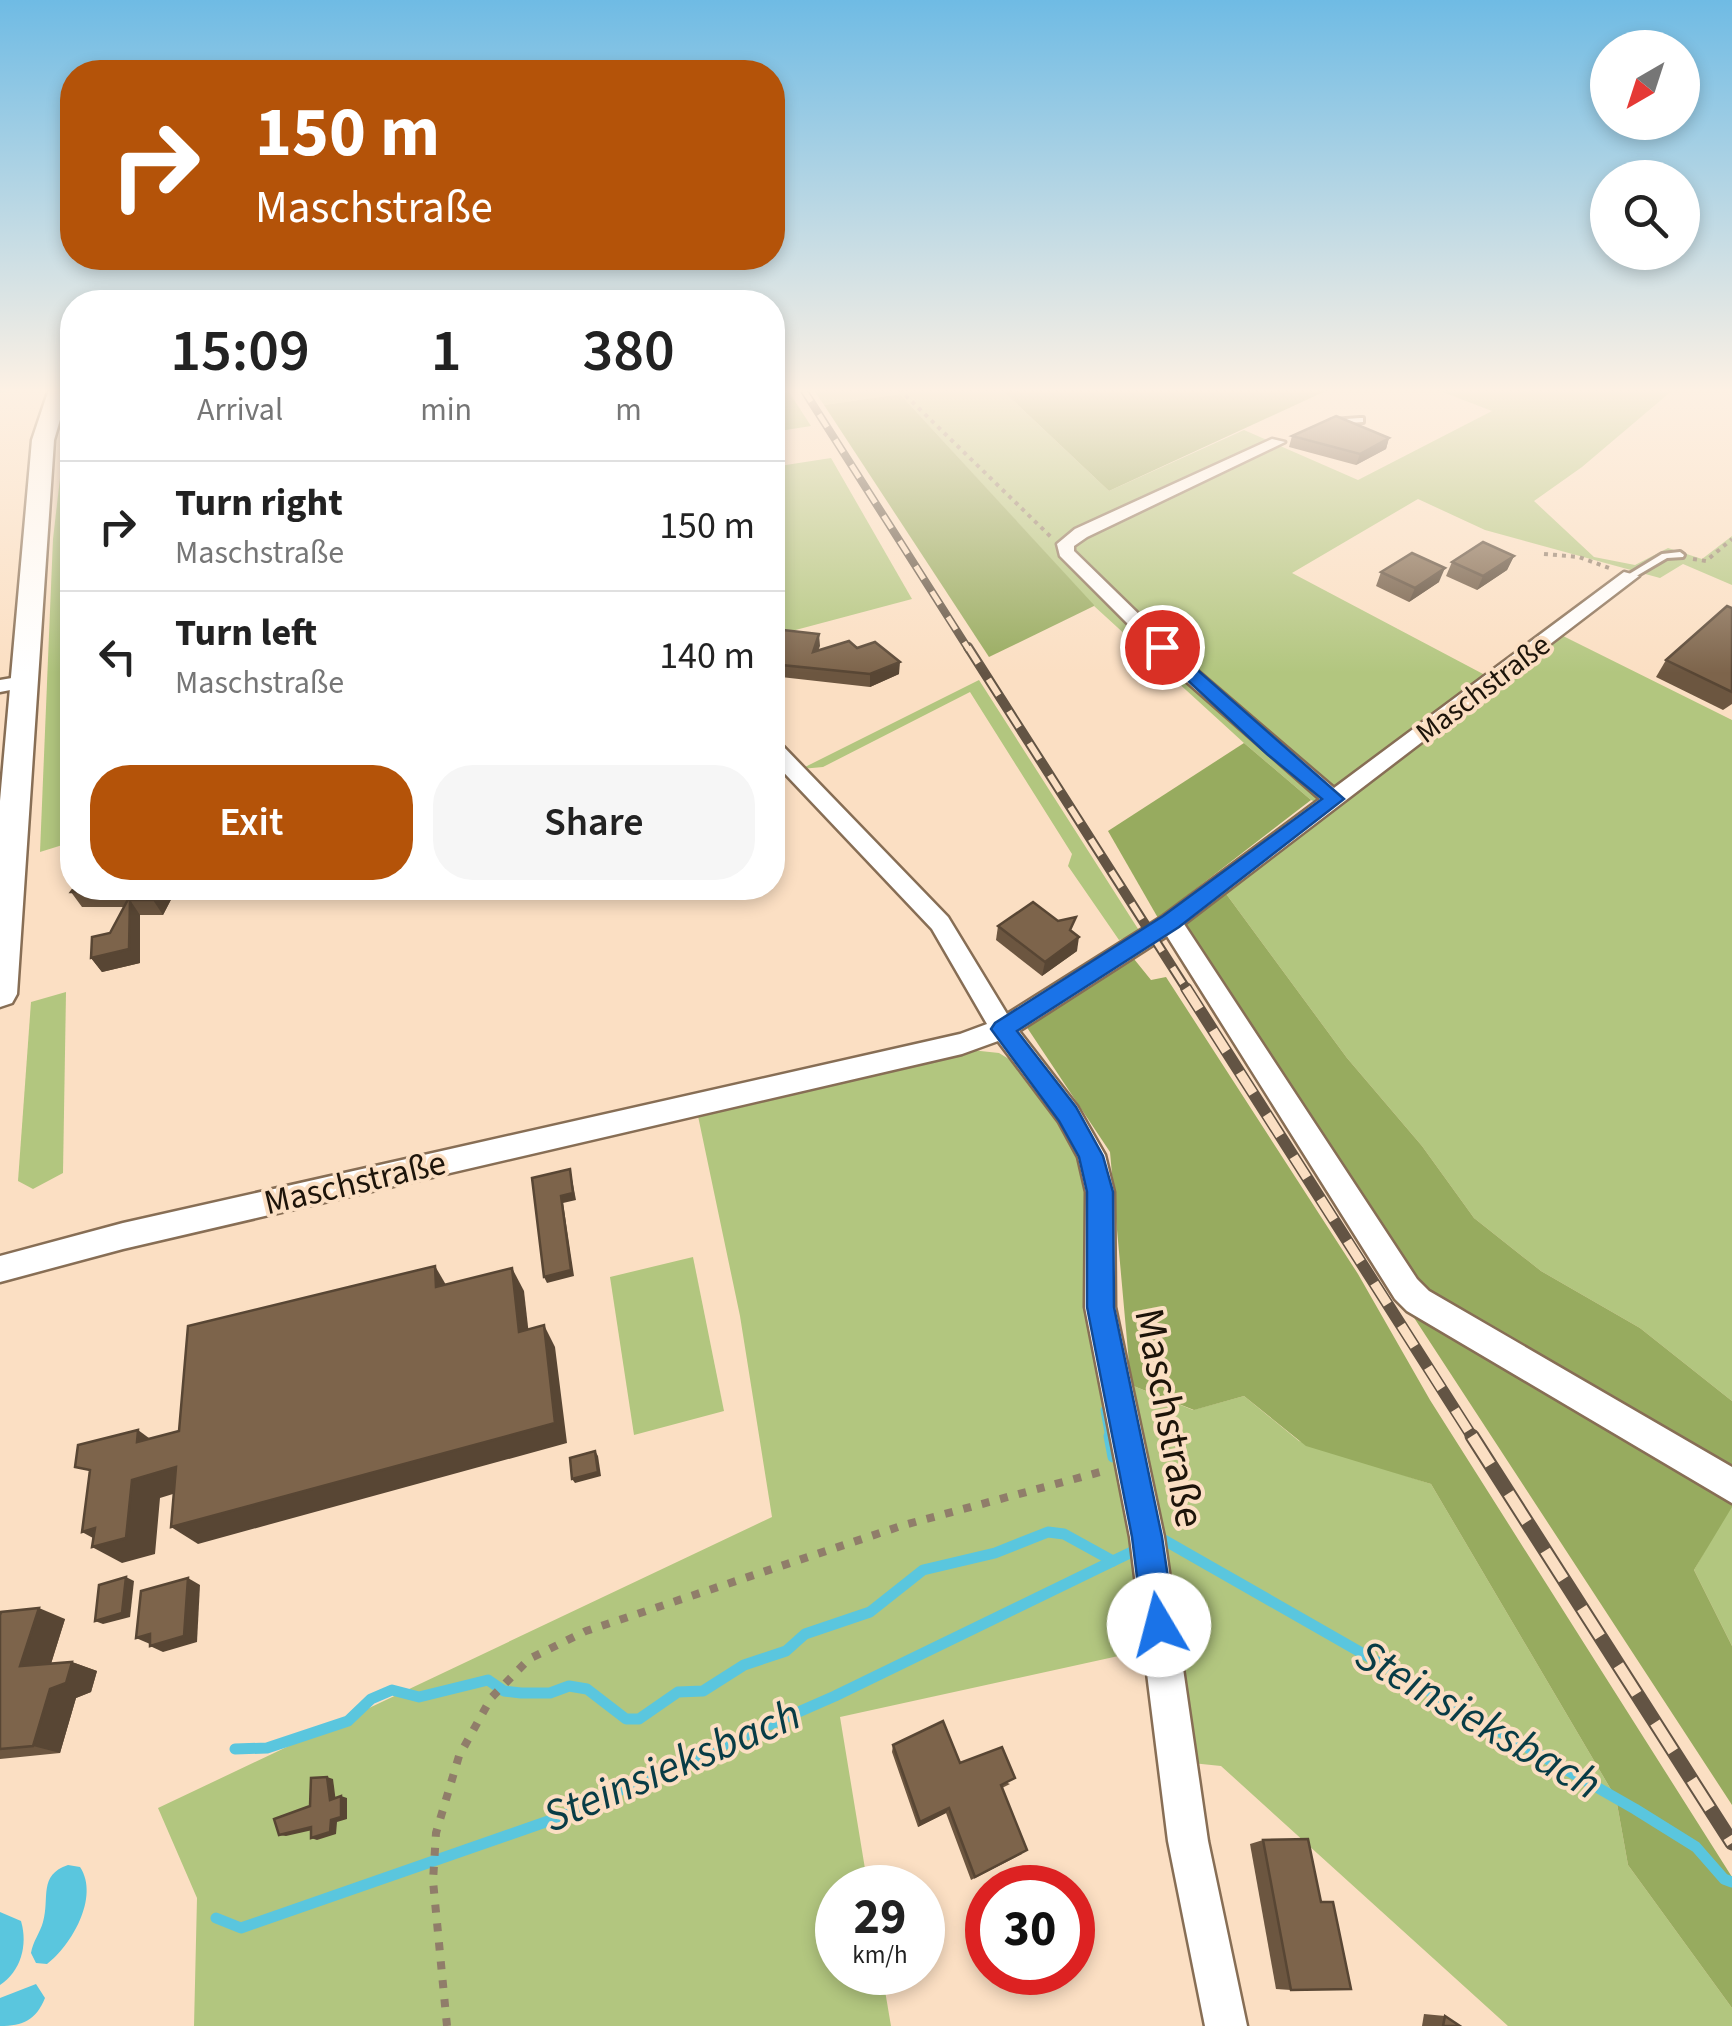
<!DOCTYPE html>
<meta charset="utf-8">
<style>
body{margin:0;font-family:"Source Sans 3",sans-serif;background:#f6f6f6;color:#222;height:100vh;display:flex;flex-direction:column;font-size:38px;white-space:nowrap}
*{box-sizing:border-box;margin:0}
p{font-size:32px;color:#767676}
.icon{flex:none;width:55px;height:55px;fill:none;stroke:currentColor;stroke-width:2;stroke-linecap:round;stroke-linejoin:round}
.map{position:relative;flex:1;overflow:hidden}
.details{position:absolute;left:60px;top:290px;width:725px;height:610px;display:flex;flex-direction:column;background:#fff;border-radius:40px;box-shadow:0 5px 15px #0003}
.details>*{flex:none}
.banner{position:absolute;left:60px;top:60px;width:725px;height:210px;border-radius:40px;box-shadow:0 5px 15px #0003;background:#b45309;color:#fff;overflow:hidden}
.needle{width:65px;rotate:219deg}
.buttons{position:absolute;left:1590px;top:30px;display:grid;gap:20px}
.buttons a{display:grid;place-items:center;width:110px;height:110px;border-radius:50%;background:#fff;box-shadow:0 5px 15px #0003;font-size:50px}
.speed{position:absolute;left:815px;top:1865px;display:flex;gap:20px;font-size:50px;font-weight:700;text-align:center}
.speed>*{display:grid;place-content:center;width:130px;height:130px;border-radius:50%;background:#fff;box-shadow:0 5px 15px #0003;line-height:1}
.speed small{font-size:25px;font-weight:400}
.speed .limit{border:15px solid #d22;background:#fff;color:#111}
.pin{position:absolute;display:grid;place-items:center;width:85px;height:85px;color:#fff;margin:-42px;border:5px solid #fff;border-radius:50%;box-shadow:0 2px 10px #0007}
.me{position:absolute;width:110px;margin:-55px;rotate:352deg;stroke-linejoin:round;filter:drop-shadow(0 0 8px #0008)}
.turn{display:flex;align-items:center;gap:35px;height:210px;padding:0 30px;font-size:45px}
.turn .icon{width:130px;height:130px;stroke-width:2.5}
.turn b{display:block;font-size:70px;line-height:85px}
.eta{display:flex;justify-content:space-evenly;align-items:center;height:170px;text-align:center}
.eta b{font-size:60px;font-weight:600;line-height:70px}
.button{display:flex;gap:20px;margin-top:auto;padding:20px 30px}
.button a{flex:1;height:115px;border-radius:40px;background:#b45309;color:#fff;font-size:40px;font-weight:600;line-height:115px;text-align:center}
.button a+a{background:#f6f6f6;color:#222}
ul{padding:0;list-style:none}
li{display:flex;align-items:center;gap:30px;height:130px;padding:0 30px;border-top:2px solid #e0e0e0}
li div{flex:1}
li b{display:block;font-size:38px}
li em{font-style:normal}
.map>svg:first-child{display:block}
.green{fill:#b2c67f}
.forest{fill:#97ab5f}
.water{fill:#5ac6de}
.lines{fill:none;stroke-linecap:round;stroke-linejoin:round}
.stream-far2{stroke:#5ac6de;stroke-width:5}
.stream-far1{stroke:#5ac6de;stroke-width:9}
.stream{stroke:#5ac6de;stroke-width:11}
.lane-casing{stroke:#876e55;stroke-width:6}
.street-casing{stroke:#876e55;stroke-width:5}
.secondary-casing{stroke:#876e55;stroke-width:5}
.path-far1{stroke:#907d6a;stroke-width:4;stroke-dasharray:4 5;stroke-linecap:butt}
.path{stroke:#907d6a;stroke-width:8;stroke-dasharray:8 11;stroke-linecap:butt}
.lane{fill:#fff;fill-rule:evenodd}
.street{fill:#fff;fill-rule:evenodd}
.secondary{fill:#fff;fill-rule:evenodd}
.rail-far3-casing{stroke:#635444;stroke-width:8}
.rail-far2-casing{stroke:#635444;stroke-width:10}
.rail-far1-casing{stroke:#635444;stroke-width:12}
.rail-casing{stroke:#635444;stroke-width:15}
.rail-far3{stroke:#fbdfc3;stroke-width:5;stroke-dasharray:15;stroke-linecap:butt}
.rail-far2{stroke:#fbdfc3;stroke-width:6;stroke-dasharray:19;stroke-linecap:butt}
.rail-far1{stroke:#fbdfc3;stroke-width:9;stroke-dasharray:25;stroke-linecap:butt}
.rail{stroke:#fbdfc3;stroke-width:11;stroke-dasharray:34;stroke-linecap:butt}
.wall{fill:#6c5640}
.shaded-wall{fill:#584634}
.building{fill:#7d644b;stroke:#584634;stroke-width:2.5}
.route{fill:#1a73e8;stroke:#114b97;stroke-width:2.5}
.labels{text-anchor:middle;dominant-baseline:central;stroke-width:8;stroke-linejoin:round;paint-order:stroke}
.far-street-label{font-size:30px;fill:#1d140a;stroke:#fbdfc3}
.street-label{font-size:35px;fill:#1d140a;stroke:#fbdfc3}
.near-street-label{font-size:42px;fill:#1d140a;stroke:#fbdfc3}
.near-water-label{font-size:45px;font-style:italic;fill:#083c46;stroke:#fbdfc3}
</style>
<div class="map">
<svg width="1732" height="2026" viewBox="0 0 1732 2026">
<rect width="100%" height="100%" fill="#fbdfc3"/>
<g class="green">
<path d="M 773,389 L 787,389 L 811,426 L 773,432 Z"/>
<path d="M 813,389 L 1001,389 L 1109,491 L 1244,430 L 1358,480 L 1492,411 L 1435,389 L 1674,389 L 1582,467 L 1534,501 L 1594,557 L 1635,565 L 1668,548 L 1702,559 L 1732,536 L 1732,585 L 1683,564 L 1660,578 L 1485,530 L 1418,499 L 1292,573 L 1485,675 L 1551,630 L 1732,720 L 1732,1401 L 1640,1328 L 1541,1271 L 1474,1218 L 1422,1146 L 1347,1058 L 1224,891 L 1332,809 L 1311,800 L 1244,743 L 1094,606 L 900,394 L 824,405 Z"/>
<path d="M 72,425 L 72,842 L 40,852 L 53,539 L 66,426 Z"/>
<path d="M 831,458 L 912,599 L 773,636 L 773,467 Z"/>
<path d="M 979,680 L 1140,932 L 1119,940 L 1068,866 L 1072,854 L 970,692 L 823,767 L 801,769 Z"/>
<path d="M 66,992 L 63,1173 L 33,1189 L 18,1181 L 31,1002 Z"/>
<path d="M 971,1050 L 999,1053 L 1027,1070 L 1068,1130 L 1091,1183 L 1092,1311 L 1131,1385 L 1193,1410 L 1244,1396 L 1299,1441 L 1431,1484 L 1616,1798 L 1628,1865 L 1732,2008 L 1732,2026 L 1508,2026 L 1221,1766 L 1192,1763 L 1164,1646 L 840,1717 L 868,1887 L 838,1888 L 838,1972 L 882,1973 L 891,2026 L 194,2026 L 197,1898 L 158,1808 L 772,1517 L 740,1316 L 698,1116 Z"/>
<path d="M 693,1257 L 724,1411 L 634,1435 L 610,1277 Z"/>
<path d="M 1730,1507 L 1732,1507 L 1732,1646 L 1694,1570 Z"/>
</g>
<g class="forest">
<path d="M 1001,389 L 1330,389 L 1109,491 Z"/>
<path d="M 900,394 L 1094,605 L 1094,606 L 989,657 L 824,405 Z"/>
<path d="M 1244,743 L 1311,800 L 1158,918 L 1108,831 Z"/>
<path d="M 1224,891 L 1347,1058 L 1422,1146 L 1474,1218 L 1541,1271 L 1640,1328 L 1732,1401 L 1732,1507 L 1694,1570 L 1732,1646 L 1732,1805 L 1165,936 Z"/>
<path d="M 1130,954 L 1151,980 L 1166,977 L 1358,1274 L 1430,1400 L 1732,1877 L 1732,2008 L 1628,1865 L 1616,1798 L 1431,1484 L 1306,1446 L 1244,1396 L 1194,1410 L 1131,1385 L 1110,1152 L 1026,1026 Z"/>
</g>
<g class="water">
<path d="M 68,1865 L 80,1867 C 100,1897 71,1946 47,1964 L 36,1963 L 31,1953 C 33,1941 40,1933 43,1922 C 50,1898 38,1875 68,1865 Z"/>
<path d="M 0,1912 L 21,1921 C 28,1945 21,1971 0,1985 Z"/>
<path d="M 36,1984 L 45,1998 C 36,2020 23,2026 0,2026 L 0,1998 Z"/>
</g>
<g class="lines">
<path class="stream-far2" d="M 0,390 L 7,389"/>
<path class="stream-far1" d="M 1105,1410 L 1110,1438"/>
<g class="stream">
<path d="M 1109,1436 L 1113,1457"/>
<path d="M 1164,1540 L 1635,1809 L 1696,1847 L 1724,1879 L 1732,1882"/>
<path d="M 235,1749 L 267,1748 L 348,1721 L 371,1699 L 392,1690 L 419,1697 L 488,1680 L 504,1691 L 521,1693 L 550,1693 L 569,1686 L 587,1689 L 626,1719 L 639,1719 L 678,1692 L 703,1691 L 744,1665 L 786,1651 L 805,1634 L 870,1612 L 923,1570 L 995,1553 L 1048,1532 L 1064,1534 L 1113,1561 L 1136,1550"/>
<path d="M 216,1918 L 241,1928 L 557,1818 L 835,1696 L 1113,1561"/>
</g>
<g class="lane-casing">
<g id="lane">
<path d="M 1360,418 L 1363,418 L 1363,422 L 1332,424 L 1328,422 L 1332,420 Z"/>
<path d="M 1680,552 L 1684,555 L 1683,557 L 1667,558 L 1633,578 L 1626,576 L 1662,554 Z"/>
</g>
</g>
<g class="street-casing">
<g id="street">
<path d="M 1272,439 L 1285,442 L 1087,537 L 1074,546 L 1074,551 L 1193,667 L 1334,788 L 1624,572 L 1639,576 L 1184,924 L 1417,1279 L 1429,1291 L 1732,1467 L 1732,1503 L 1407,1311 L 1395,1299 L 1167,936 L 1019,1031 L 1077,1106 L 1105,1155 L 1114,1192 L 1115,1307 L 1164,1537 L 1208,1841 L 1247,2026 L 1205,2026 L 1168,1841 L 1130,1537 L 1085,1307 L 1086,1192 L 1078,1157 L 1059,1122 L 998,1041 L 962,1054 L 123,1249 L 0,1282 L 0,1256 L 123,1223 L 960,1034 L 987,1024 L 932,929 L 772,760 L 772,741 L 779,742 L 948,917 L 1007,1014 L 1163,916 L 1320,799 L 1179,675 L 1060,556 L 1057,544 L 1075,529 Z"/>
<path d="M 24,676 L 34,682 L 31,686 L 0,692 L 0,680 Z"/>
</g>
</g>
<g class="secondary-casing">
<path id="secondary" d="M 49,389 L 69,389 L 54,440 L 17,994 L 12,1003 L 0,1007 L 0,801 L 32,440 Z"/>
</g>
<g class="path-far1">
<path d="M 899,389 L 1051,537"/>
<path d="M 1544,554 L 1579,557 L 1609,568"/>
<path d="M 1693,559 L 1706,561 L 1732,539"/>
</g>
<path class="path" d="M 447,2026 L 433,1881 L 436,1833 L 459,1756 L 491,1698 L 529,1659 L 586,1631 L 904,1525 L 1104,1471"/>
<use href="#lane" class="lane"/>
<use href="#street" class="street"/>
<use href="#secondary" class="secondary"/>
<g class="rail-far3-casing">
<path id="rail-far3" d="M 803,389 L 969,650"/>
</g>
<g class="rail-far2-casing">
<path id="rail-far2" d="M 968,647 L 1187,990"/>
</g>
<g class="rail-far1-casing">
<path id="rail-far1" d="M 1186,988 L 1473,1438"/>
</g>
<g class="rail-casing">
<path id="rail" d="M 1472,1436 L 1732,1843"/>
</g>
<use href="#rail-far3" class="rail-far3"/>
<use href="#rail-far2" class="rail-far2"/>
<use href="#rail-far1" class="rail-far1"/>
<use href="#rail" class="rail"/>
</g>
<g class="wall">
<path d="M 1292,436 L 1389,438 L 1386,449 L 1356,465 L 1289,447 Z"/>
<path d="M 1514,556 L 1507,570 L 1477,590 L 1446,576 L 1452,562 Z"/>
<path d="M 1381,572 L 1439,582 L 1409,602 L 1376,586 Z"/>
<path d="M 1732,608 L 1732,704 L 1723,710 L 1656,677 L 1666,660 Z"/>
<path d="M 819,634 L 818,650 L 857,648 L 899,674 L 870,687 L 772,676 L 772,642 L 779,642 Z"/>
<path d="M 74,888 L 177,888 L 163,915 L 140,915 L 140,963 L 102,972 L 91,958 L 110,933 L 124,907 L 82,907 L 71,892 Z"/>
<path d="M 998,926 L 1073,932 L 1077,951 L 1042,976 L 996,940 Z"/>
<path d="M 0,1615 L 65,1619 L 51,1664 L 72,1662 L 97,1671 L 91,1692 L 76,1698 L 60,1753 L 0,1759 Z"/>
<path d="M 893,1745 L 960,1763 L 1010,1784 L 1002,1788 L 1022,1854 L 971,1880 L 946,1813 L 918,1827 L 892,1752 Z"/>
<path d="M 1263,1840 L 1291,1990 L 1276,1989 L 1250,1844 Z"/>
<path d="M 1424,2014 L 1445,2016 L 1460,2026 L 1422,2026 Z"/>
</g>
<g class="shaded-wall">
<path d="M 1389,438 L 1386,449 L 1356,465 L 1360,454 Z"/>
<path d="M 1514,556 L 1507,570 L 1477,590 L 1483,576 Z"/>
<path d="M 1445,568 L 1439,582 L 1409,602 L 1415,588 Z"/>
<path d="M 819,634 L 820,646 L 813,664 L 813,652 Z"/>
<path d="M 900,662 L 899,674 L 870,687 L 870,674 Z"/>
<path d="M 160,888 L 177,888 L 163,915 L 153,900 Z"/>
<path d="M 130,900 L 140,915 L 140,963 L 102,972 L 91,958 L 129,949 Z"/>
<path d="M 1079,937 L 1077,951 L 1042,976 L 1045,962 Z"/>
<path d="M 570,1169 L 576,1200 L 563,1203 L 574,1276 L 547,1283 L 544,1277 L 561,1196 Z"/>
<path d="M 435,1266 L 449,1290 L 436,1287 Z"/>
<path d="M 512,1268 L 524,1291 L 531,1353 L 519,1332 Z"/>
<path d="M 544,1325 L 555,1347 L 567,1443 L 198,1544 L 171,1527 Z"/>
<path d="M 138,1430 L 164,1449 L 137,1442 Z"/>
<path d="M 595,1451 L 598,1456 L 601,1476 L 575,1483 L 572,1479 Z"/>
<path d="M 176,1467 L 202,1485 L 160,1498 L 155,1554 L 122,1563 L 92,1547 L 104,1544 L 82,1532 L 95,1528 L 132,1480 Z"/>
<path d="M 126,1577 L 134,1581 L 130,1617 L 103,1624 L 95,1621 Z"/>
<path d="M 188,1578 L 200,1585 L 197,1642 L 163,1652 L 150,1646 Z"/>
<path d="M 39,1608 L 65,1619 L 47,1676 L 20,1666 Z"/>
<path d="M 150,1634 L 150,1644 L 136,1638 Z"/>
<path d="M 72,1662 L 97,1671 L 91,1692 L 76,1698 L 60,1753 L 33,1746 L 50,1689 Z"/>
<path d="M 327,1777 L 333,1779 L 336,1802 L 330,1800 Z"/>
<path d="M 341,1796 L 347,1798 L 347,1819 L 337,1822 L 336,1834 L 317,1840 L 311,1838 L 331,1820 Z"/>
<path d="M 949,1808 L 946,1813 L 918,1827 L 920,1822 Z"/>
<path d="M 311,1827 L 317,1829 L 286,1836 L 279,1835 Z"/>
</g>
<g class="building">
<path d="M 1336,416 L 1389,438 L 1360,454 L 1292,436 Z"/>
<path d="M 1483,542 L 1514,556 L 1483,576 L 1452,562 Z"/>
<path d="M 1412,553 L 1445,568 L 1415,588 L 1381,572 Z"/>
<path d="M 1727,606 L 1732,608 L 1732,692 L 1666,660 Z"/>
<path d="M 783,630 L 819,634 L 813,652 L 849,641 L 857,648 L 875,642 L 900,662 L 870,674 L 772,664 L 772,642 L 779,642 Z"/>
<path d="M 74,888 L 160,888 L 153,900 L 130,900 L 129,949 L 91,958 L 92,937 L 110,933 L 132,892 L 71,892 Z"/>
<path d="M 1033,902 L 1058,921 L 1076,917 L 1070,930 L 1079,937 L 1045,962 L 998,926 Z"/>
<path d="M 570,1169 L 573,1193 L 561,1196 L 571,1270 L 544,1277 L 532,1178 Z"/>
<path d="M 435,1266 L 436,1287 L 512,1268 L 519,1332 L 544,1325 L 555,1423 L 171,1527 L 176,1467 L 132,1480 L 126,1538 L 92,1547 L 95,1528 L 82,1532 L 90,1470 L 75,1467 L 78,1445 L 138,1430 L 137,1442 L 179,1431 L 188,1326 Z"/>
<path d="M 595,1451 L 598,1472 L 572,1479 L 570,1458 Z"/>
<path d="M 126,1577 L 122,1613 L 95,1621 L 99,1585 Z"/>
<path d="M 188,1578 L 184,1636 L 150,1646 L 150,1634 L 136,1638 L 141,1591 Z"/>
<path d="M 39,1608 L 20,1666 L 72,1662 L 66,1683 L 50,1689 L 33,1746 L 0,1749 L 0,1615 L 1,1612 Z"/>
<path d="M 943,1721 L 960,1763 L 1002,1747 L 1015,1778 L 1001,1785 L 1027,1850 L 975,1877 L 949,1808 L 920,1822 L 893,1745 Z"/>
<path d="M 327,1777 L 330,1800 L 341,1796 L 341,1817 L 331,1820 L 330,1832 L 311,1838 L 311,1827 L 279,1835 L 274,1819 L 310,1806 L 311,1778 Z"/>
<path d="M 1308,1839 L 1321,1902 L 1333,1902 L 1351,1989 L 1291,1990 L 1263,1840 Z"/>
<path d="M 1445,2016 L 1460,2026 L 1443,2026 Z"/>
</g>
<linearGradient id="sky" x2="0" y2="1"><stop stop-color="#6fbbe4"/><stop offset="0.58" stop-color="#fdf1e4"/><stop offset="1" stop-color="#fdf1e4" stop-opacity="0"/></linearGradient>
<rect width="1732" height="673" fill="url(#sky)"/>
<path class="route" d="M 1156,644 L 1168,644 L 1344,799 L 1179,927 L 1017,1031 L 1076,1107 L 1103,1156 L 1113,1192 L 1114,1307 L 1162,1537 L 1175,1625 L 1171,1636 L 1159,1641 L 1148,1636 L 1143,1625 L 1132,1537 L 1087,1307 L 1087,1192 L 1079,1157 L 1059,1121 L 991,1029 L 995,1023 L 1163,916 L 1322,799 L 1267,754 L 1156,651 Z"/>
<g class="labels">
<g class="far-street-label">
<text transform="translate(1483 689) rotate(-37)">Maschstraße</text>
</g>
<g class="street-label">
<text transform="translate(355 1183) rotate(-13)">Maschstraße</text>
</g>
<g class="near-street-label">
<text transform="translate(1169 1418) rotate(79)">Maschstraße</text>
</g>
<g class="near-water-label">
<text transform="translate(1478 1720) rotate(30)">Steinsieksbach</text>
<text transform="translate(672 1766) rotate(-23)">Steinsieksbach</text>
</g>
</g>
</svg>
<div class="buttons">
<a><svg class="needle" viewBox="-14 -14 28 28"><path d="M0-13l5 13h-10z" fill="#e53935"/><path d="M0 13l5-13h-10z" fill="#767676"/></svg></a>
<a><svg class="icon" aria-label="search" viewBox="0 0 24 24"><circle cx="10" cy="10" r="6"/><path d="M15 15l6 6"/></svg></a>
</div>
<div class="speed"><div>29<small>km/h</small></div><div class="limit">30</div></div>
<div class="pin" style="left:1162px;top:647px;background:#d93025"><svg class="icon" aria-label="arrive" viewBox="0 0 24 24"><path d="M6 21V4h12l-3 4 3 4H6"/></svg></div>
<svg class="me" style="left:1159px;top:1625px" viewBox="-20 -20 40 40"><circle r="19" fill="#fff"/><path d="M0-13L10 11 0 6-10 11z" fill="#1a73e8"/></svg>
<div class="banner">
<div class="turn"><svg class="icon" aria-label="right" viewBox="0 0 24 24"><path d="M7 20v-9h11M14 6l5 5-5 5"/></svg><div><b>150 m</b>Maschstraße</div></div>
</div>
<section class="details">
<div class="eta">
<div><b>15:09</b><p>Arrival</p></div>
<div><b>1</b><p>min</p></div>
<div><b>380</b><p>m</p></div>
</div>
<ul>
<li><svg class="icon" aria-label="right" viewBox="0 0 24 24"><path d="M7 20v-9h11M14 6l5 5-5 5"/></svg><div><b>Turn right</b><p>Maschstraße</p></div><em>150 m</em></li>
<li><svg class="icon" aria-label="left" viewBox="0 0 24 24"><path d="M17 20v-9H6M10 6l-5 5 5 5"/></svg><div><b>Turn left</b><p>Maschstraße</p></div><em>140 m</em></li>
</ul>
<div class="button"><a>Exit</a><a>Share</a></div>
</section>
</div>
